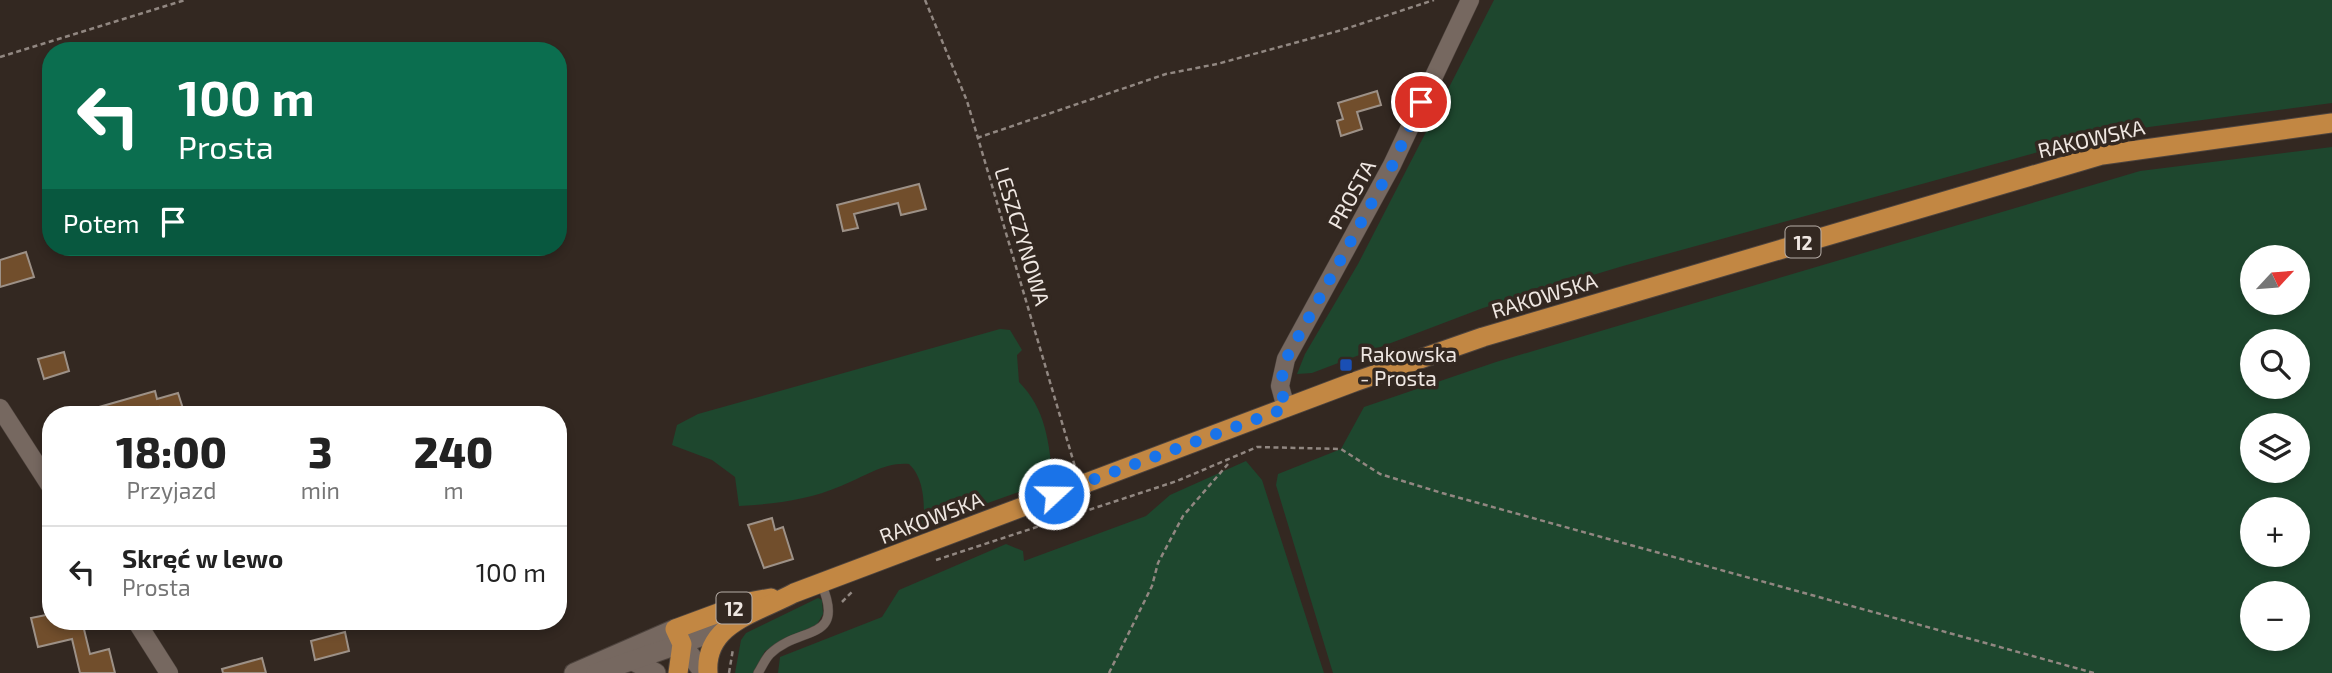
<!DOCTYPE html>
<html lang="pl">
<meta charset="utf-8">
<style>
body{margin:0;font-family:"Exo 2",sans-serif;background:#f6f6f6;color:#222;height:100vh;display:flex;flex-direction:column;font-size:26px;white-space:nowrap}
*{box-sizing:border-box;margin:0}
p{font-size:23px;color:#767676}
.icon{flex:none;width:38px;height:38px;fill:none;stroke:currentColor;stroke-width:2;stroke-linecap:round;stroke-linejoin:round}
.map{position:relative;flex:1;overflow:hidden}
.sheet{position:absolute;left:42px;top:406px;width:525px;height:224px;display:flex;flex-direction:column;background:#fff;border-radius:28px;box-shadow:0 4px 10px #0003}
.sheet>*{flex:none}
.hud{position:absolute;left:42px;top:42px;width:525px;height:214px;border-radius:28px;box-shadow:0 4px 10px #0003;background:#0b6e4f;color:#fff;overflow:hidden}
.needle{width:46px;rotate:64deg}
.fabs{position:absolute;left:2240px;top:245px;display:grid;gap:14px}
.fabs a{display:grid;place-items:center;width:70px;height:70px;border-radius:50%;background:#fff;box-shadow:0 4px 10px #0003;font-size:35px}
.pin{position:absolute;display:grid;place-items:center;width:60px;height:60px;color:#fff;margin:-30px;border:4px solid #fff;border-radius:50%;box-shadow:0 2px 7px #0007}
.me{position:absolute;width:77px;margin:-38px;rotate:69deg;stroke-linejoin:round;filter:drop-shadow(0 0 5px #0008)}
.turn{display:flex;align-items:center;gap:24px;height:147px;padding:0 21px;font-size:32px}
.turn .icon{width:91px;height:91px;stroke-width:2.5}
.turn b{display:block;font-size:49px;line-height:60px}
.then{display:flex;align-items:center;height:66px;padding:0 21px;background:#0003;gap:14px;font-size:26px}
.eta{display:flex;justify-content:space-evenly;align-items:center;height:119px;text-align:center}
.eta b{font-size:42px;font-weight:800;line-height:49px}
ul{padding:0;list-style:none}
li{display:flex;align-items:center;gap:21px;height:91px;padding:0 21px;border-top:2px solid #e0e0e0}
li div{flex:1}
li b{display:block;font-size:26px}
li em{font-style:normal}
.map>svg:first-child{display:block}
.green{fill:#1e472e;fill-rule:evenodd}
.building{fill:#714e2c;stroke:#9d9187;stroke-width:2}
.lines{fill:none;stroke-linecap:round;stroke-linejoin:round}
.service-casing{stroke:#4e443e;stroke-width:10}
.minor-casing{stroke:#4e443e;stroke-width:19}
.secondary-casing{stroke:#4e443e;stroke-width:21}
.primary-casing{stroke:#4e443e;stroke-width:21}
.path{stroke:#918781;stroke-width:2.5;stroke-dasharray:5 3.5;stroke-linecap:butt}
.service{stroke:#766860;stroke-width:9}
.minor{stroke:#766860;stroke-width:18}
.secondary{stroke:#766860;stroke-width:19}
.primary{stroke:#c28743;stroke-width:19}
.route{stroke:#1a73e8;stroke-width:12;stroke-dasharray:0 21.6}
.transit-dot{fill:#1a4fb4;stroke:#332821;stroke-width:2.5}
.labels{text-anchor:middle;dominant-baseline:central;stroke-width:7;stroke-linejoin:round;paint-order:stroke}
.shield{fill:#332821;stroke:#b7aea8;stroke-width:2}
.shield-label{font-size:19px;font-weight:bold;fill:#efe7e2}
.street-label{font-size:21px;fill:#efe7e2;stroke:#332821}
.poi-label{font-size:21px;fill:#efe7e2;stroke:#332821;text-anchor:start}
</style>
<div class="map">
<svg width="2332" height="673" viewBox="0 0 2332 673">
<rect width="100%" height="100%" fill="#332821"/>
<g class="green">
<path d="M 1494,0 L 2332,0 L 2332,103 L 2149,127 L 2086,139 L 1623,266 L 1483,308 L 1312,373 L 1297,374 L 1305,354 L 1358,264 Z"/>
<path d="M 2332,147 L 2332,673 L 1333,673 L 1276,485 L 1278,474 L 1341,449 L 1364,407 L 1496,362 L 2140,171 ZM 2298,257 L 2298,303 L 2252,303 L 2252,257 ZM 2298,341 L 2298,387 L 2252,387 L 2252,341 ZM 2298,425 L 2298,471 L 2252,471 L 2252,425 ZM 2298,509 L 2298,555 L 2252,555 L 2252,509 ZM 2298,593 L 2298,639 L 2252,639 L 2252,593 Z"/>
<path d="M 1000,329 L 1010,330 L 1022,350 L 1017,355 L 1019,382 C 1046,409 1049,443 1053,480 L 920,527 L 919,518 L 924,513 C 924,496 922,476 909,464 C 884,462 864,477 841,486 C 808,500 775,504 739,506 L 735,477 L 712,460 L 672,445 L 677,425 L 698,414 Z"/>
<path d="M 1246,461 L 1262,480 L 1324,673 L 778,673 L 780,657 L 882,617 L 899,590 L 1006,544 L 1023,551 L 1024,561 L 1146,516 L 1170,495 Z"/>
<path d="M 818,598 L 822,600 L 823,614 L 816,626 L 765,651 L 753,673 L 735,673 L 741,640 L 746,633 Z"/>
</g>
<g class="building">
<path d="M 1377,91 L 1381,105 L 1357,112 L 1362,129 L 1341,136 L 1337,121 L 1343,119 L 1338,103 Z"/>
<path d="M 919,184 L 926,209 L 901,215 L 898,203 L 854,214 L 858,228 L 843,231 L 837,205 Z"/>
<path d="M 26,252 L 34,277 L 0,287 L 0,260 Z"/>
<path d="M 64,352 L 69,371 L 44,379 L 38,359 Z"/>
<path d="M 155,391 L 157,399 L 178,393 L 185,415 L 161,415 L 159,407 L 129,415 L 86,415 L 85,411 Z"/>
<path d="M 772,518 L 775,530 L 783,527 L 793,559 L 764,568 L 748,525 Z"/>
<path d="M 51,614 L 51,621 L 82,621 L 90,654 L 109,649 L 115,673 L 80,673 L 72,639 L 38,647 L 31,618 Z"/>
<path d="M 345,632 L 349,651 L 315,660 L 311,641 Z"/>
<path d="M 262,658 L 266,673 L 223,673 L 222,669 Z"/>
</g>
<g class="lines">
<g class="service-casing">
<path id="service" d="M 758,673 C 762,667 765,659 770,654 C 799,625 847,643 821,583"/>
</g>
<g class="minor-casing">
<g id="minor">
<path d="M 0,408 L 51,487"/>
<path d="M 1286,408 L 1280,386 L 1286,359 L 1392,165 L 1470,0"/>
<path d="M 136,621 L 169,673"/>
</g>
</g>
<g class="secondary-casing">
<g id="secondary">
<path d="M 682,644 L 704,673"/>
<path d="M 633,661 L 656,673"/>
<path d="M 574,673 L 675,629"/>
<path d="M 596,673 L 723,629"/>
</g>
</g>
<g class="primary-casing">
<g id="primary">
<path d="M 678,673 L 682,644 L 675,629 L 748,602 L 771,598"/>
<path d="M 708,673 C 704,623 757,613 794,593 L 1354,382 L 1483,337 L 2102,155 L 2332,123"/>
</g>
</g>
<g class="path">
<path d="M 925,0 L 967,101 L 1076,470"/>
<path d="M 0,57 L 185,0"/>
<path d="M 977,138 L 1166,74 L 1217,64 L 1342,30 L 1434,0"/>
<path d="M 936,560 L 1177,481 L 1257,447 L 1341,449 L 1380,474 L 1442,493 L 2094,673"/>
<path d="M 842,602 L 852,592"/>
<path d="M 729,673 L 733,649"/>
<path d="M 1109,673 L 1152,586 L 1158,563 L 1183,516 L 1228,464"/>
</g>
<use href="#service" class="service"/>
<use href="#minor" class="minor"/>
<use href="#secondary" class="secondary"/>
<use href="#primary" class="primary"/>
</g>
<g class="lines">
<path class="route" d="M 1054,494 L 1286,408 L 1280,386 L 1286,359 L 1392,166 L 1421,102"/>
</g>
<rect class="transit-dot" x="1339" y="358" width="14" height="14" rx="3.5"/>
<g class="labels">
<g class="shield">
<rect x="1785.5" y="226.5" width="35" height="31" rx="5"/>
<rect x="716.5" y="592.5" width="35" height="31" rx="5"/>
</g>
<g class="shield-label">
<text x="1803" y="242">12</text>
<text x="734" y="608">12</text>
</g>
<g class="street-label">
<text transform="translate(2091 138) rotate(-13)">RAKOWSKA</text>
<text transform="translate(1351 194) rotate(-61)">PROSTA</text>
<text transform="translate(1023 236) rotate(73)">LESZCZYNOWA</text>
<text transform="translate(1544 295) rotate(-17)">RAKOWSKA</text>
<text transform="translate(931 517) rotate(-21)">RAKOWSKA</text>
</g>
<g class="poi-label">
<text x="1360" y="353">Rakowska<tspan x="1360" dy="24">- Prosta</tspan></text>
</g>
</g>
</svg>
<div class="fabs">
<a><svg class="needle" viewBox="-14 -14 28 28"><path d="M0-13l5 13h-10z" fill="#e53935"/><path d="M0 13l5-13h-10z" fill="#767676"/></svg></a>
<a><svg class="icon" aria-label="search" viewBox="0 0 24 24"><circle cx="10" cy="10" r="6"/><path d="M15 15l6 6"/></svg></a>
<a><svg class="icon" aria-label="layers" viewBox="0 0 24 24"><path d="M12 4l9 5-9 5-9-5zM3 14l9 5 9-5"/></svg></a>
<a>+</a>
<a>−</a>
</div>
<div class="pin" style="left:1421px;top:102px;background:#d93025"><svg class="icon" aria-label="arrive" viewBox="0 0 24 24"><path d="M6 21V4h12l-3 4 3 4H6"/></svg></div>
<svg class="me" style="left:1054px;top:494px" viewBox="-20 -20 40 40"><circle r="17" fill="#1a73e8" stroke="#fff" stroke-width="3"/><path d="M0-11L8 9 0 5-8 9z" fill="#fff"/></svg>
<div class="hud">
<div class="turn"><svg class="icon" aria-label="left" viewBox="0 0 24 24"><path d="M17 20v-9H6M10 6l-5 5 5 5"/></svg><div><b>100 m</b>Prosta</div></div>
<div class="then">Potem<svg class="icon" aria-label="arrive" viewBox="0 0 24 24"><path d="M6 21V4h12l-3 4 3 4H6"/></svg></div>
</div>
<section class="sheet">
<div class="eta">
<div><b>18:00</b><p>Przyjazd</p></div>
<div><b>3</b><p>min</p></div>
<div><b>240</b><p>m</p></div>
</div>
<ul>
<li><svg class="icon" aria-label="left" viewBox="0 0 24 24"><path d="M17 20v-9H6M10 6l-5 5 5 5"/></svg><div><b>Skręć w lewo</b><p>Prosta</p></div><em>100 m</em></li>
</ul>
</section>
</div>
